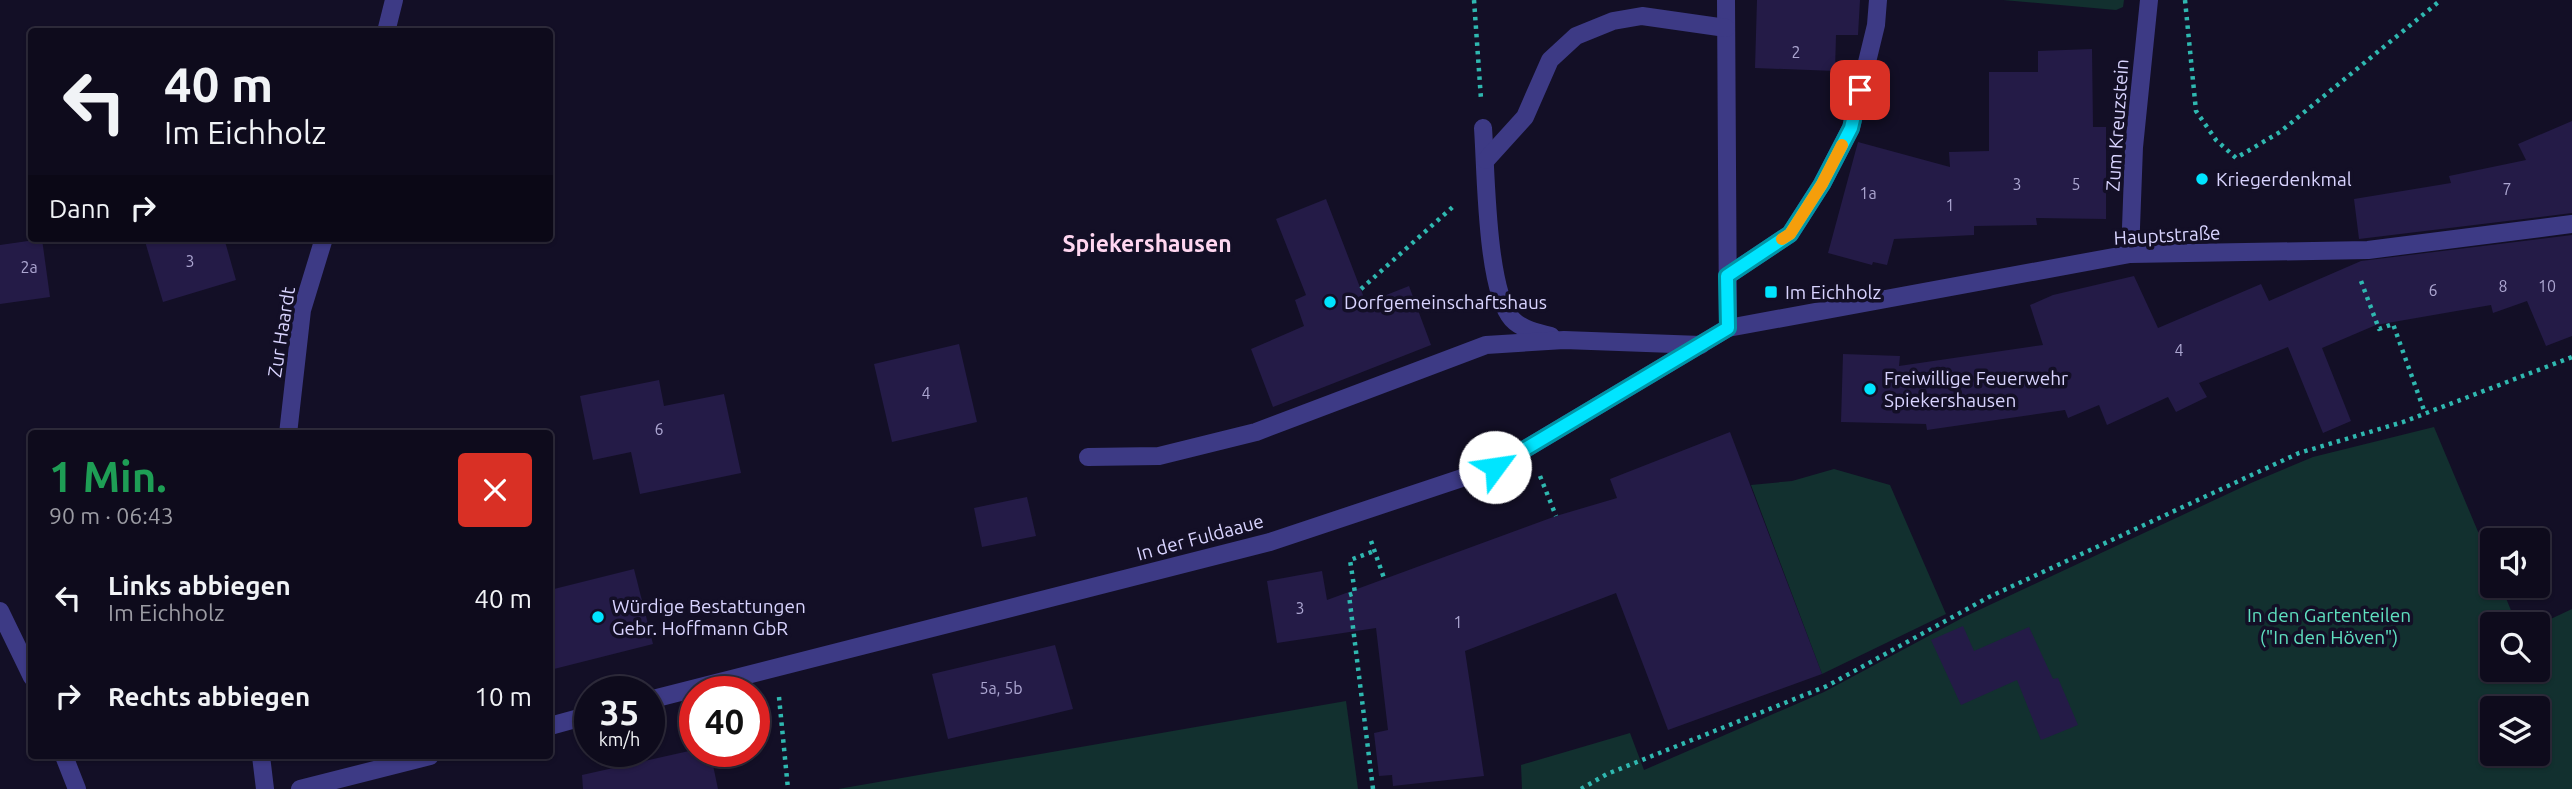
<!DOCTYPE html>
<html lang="de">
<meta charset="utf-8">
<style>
body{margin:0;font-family:Ubuntu,sans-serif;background:#171425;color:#f1f3f6;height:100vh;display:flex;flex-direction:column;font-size:26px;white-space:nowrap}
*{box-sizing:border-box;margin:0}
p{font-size:23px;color:#9b9ba3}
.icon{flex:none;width:38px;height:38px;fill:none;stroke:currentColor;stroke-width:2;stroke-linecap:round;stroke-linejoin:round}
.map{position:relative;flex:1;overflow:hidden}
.drawer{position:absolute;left:28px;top:430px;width:525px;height:329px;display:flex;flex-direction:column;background:#0e0b1c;border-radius:7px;box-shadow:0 2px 5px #0004,0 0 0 2px #2e2b3b}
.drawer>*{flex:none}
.top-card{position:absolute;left:28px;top:28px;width:525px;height:214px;border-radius:7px;box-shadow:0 2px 5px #0004,0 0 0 2px #2e2b3b;background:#0e0b1c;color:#f1f3f6;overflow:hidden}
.controls{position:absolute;left:2480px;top:528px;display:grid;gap:14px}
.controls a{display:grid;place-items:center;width:70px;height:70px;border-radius:7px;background:#0e0b1c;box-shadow:0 2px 5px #0004,0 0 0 2px #2e2b3b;font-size:35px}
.speed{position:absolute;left:574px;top:676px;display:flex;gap:14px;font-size:35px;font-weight:700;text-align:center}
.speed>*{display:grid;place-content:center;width:91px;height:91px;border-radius:50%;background:#0e0b1c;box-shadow:0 2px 5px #0004,0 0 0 2px #2e2b3b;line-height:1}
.speed small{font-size:18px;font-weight:400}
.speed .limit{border:10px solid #d22;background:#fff;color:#111}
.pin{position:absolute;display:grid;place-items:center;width:60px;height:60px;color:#fff;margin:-30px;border-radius:14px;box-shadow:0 4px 10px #0006}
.me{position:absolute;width:77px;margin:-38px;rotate:59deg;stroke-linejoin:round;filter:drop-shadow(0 0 5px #0008)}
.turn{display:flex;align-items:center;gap:24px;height:147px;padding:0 21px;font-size:32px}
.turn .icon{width:91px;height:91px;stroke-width:2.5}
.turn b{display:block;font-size:49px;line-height:60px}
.then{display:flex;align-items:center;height:66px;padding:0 21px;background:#0003;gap:14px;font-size:26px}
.round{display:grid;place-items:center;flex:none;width:74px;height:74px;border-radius:7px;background:#171425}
.summary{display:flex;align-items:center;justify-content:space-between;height:119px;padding:0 21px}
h1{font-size:42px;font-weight:700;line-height:52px;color:#1e9e55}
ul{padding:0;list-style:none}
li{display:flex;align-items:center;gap:21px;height:98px;padding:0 21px}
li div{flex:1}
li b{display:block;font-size:26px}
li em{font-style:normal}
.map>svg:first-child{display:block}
.green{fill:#12302f;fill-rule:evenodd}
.building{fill:#241b47}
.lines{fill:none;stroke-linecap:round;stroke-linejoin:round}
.path{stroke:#2fb8b0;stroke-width:4.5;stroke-dasharray:3.5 5;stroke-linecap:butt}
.minor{stroke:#3d3a85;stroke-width:18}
.route-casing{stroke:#0095a6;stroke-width:18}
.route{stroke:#00e5ff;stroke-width:12}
.slow{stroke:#f59e0b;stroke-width:12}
.poi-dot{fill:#00e5ff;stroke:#130f26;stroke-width:2.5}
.labels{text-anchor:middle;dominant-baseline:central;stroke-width:7;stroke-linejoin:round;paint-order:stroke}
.number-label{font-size:16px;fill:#aca6d1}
.street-label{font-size:19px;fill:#d9d4ff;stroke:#130f26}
.poi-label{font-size:19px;fill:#d9d4ff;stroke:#130f26;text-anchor:start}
.park-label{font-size:19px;fill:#5fe0c0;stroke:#130f26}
.quarter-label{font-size:23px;font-weight:bold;fill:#ffd6f0;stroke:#130f26}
</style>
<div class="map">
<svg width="2572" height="789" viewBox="0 0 2572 789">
<rect width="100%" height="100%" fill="#130f26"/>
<g class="green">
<path d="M 2003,0 L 2124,0 L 2123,7 L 2116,10 Z"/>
<path d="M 2434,427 L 2492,565 L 2492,586 L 2501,586 L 2517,625 L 2492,625 L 2492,670 L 2538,670 L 2538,625 L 2572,609 L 2572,789 L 1522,789 L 1521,765 L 1630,733 L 1644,770 L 1824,692 L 1964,617 L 2251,483 L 2313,457 ZM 2492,709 L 2538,709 L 2538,754 L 2492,754 Z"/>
<path d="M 1834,469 L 1890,485 L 1946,614 L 1822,674 L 1751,485 L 1792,481 Z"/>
<path d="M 1346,701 L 1358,789 L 838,789 Z"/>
</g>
<g class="building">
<path d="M 1757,0 L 1860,0 L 1858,35 L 1836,35 L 1835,71 L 1755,68 Z"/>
<path d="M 2092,49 L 2093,127 L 2106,127 L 2106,219 L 2036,218 L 2037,225 L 1974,226 L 1974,235 L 1894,239 L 1887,265 L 1873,262 L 1872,265 L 1828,253 L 1858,142 L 1950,167 L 1949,152 L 1989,151 L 1989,72 L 2038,72 L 2038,51 Z"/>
<path d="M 2572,121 L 2572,213 L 2359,239 L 2354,199 L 2451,183 L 2449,176 L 2526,160 L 2518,144 Z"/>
<path d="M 1326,199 L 1366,303 L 1409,286 L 1431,345 L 1273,407 L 1251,349 L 1304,326 L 1295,300 L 1306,295 L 1276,219 Z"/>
<path d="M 2572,235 L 2572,336 L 2546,346 L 2527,301 L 2493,313 L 2491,305 L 2376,325 L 2322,348 L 2351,421 L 2323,433 L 2288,347 L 2199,383 L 2207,397 L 2176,412 L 2168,397 L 2107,425 L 2099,405 L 2068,418 L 2065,410 L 1927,430 L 1926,424 L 1841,422 L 1843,354 L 1900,356 L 1899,366 L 2043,345 L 2030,305 L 2053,295 L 2134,276 L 2158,328 L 2261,284 L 2269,301 L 2361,261 Z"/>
<path d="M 144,238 L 224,238 L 236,280 L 163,302 Z"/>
<path d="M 42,239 L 50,297 L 0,304 L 0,245 Z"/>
<path d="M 959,344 L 977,422 L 892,442 L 874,364 Z"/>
<path d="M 659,380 L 664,406 L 724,394 L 741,473 L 640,494 L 631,452 L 593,460 L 580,396 Z"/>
<path d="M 1730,432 L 1822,674 L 1668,730 L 1616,593 L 1465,651 L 1484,776 L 1393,786 L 1392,775 L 1379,776 L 1374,733 L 1388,730 L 1376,628 L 1277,643 L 1267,581 L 1322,571 L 1327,600 L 1556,516 L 1617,498 L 1610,479 Z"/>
<path d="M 1027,497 L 1036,536 L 982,547 L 974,508 Z"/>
<path d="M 634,569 L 653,644 L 550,670 L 550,590 Z"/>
<path d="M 1963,626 L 1974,651 L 2029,627 L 2053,679 L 2058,678 L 2078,725 L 2041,740 L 2017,680 L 1961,705 L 1931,640 Z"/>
<path d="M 1055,645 L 1073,709 L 948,739 L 932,674 Z"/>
<path d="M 689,751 L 710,751 L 718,789 L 583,789 L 582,775 Z"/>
</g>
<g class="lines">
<g class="path">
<path d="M 1474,0 L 1481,99"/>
<path d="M 2185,0 L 2196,111 L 2216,140 L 2236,158 L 2280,132 L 2441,0"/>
<path d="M 2361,281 L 2379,329 L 2393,324 L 2425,413"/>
<path d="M 1361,289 L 1456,204"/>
<path d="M 1540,476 L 1556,516"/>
<path d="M 1371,541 L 1385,581"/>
<path d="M 779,697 L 788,789"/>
<path d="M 1373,789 L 1349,595 L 1355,593 L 1350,560 L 1374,551"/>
<path d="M 1581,789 L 1607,774 L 1827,686 L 1989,597 L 2299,453 L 2403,422 L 2572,357"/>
</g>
<g class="minor">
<path d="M 1726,0 L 1728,328"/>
<path d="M 386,32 L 394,0"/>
<path d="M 1483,128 C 1486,168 1486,290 1512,319 C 1521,329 1538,333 1551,336"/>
<path d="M 1486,160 L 1525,117 L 1550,60 L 1576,36 L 1613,21 L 1642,16 L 1726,28"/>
<path d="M 2130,254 L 2134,147 L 2149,0"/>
<path d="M 1727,276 L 1790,234 L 1822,184 L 1851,128 L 1876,25 L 1878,0"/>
<path d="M 288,434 L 302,310 L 324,238"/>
<path d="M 1088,457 L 1159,456 L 1256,432 L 1486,345 L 1564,340 L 1701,345"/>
<path d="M 0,611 L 32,677"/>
<path d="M 649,700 L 1270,542 L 1495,467 L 1728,328 L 2130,254 L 2368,250 L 2572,224"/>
<path d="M 550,726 L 590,715"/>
<path d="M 64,756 L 77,789"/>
<path d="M 261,756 L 265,789"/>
<path d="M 300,789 L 430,756"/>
</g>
</g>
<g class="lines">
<g class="route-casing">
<path id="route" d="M 1495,467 L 1728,328 L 1727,276 L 1790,234 L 1822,184 L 1851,128 L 1860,90"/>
</g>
<use href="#route" class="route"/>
<path class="slow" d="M 1782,239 L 1790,234 L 1822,184 L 1842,145"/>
</g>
<g class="poi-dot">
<circle cx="2202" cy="179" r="7"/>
<rect x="1764" y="285" width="14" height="14" rx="3.5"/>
<circle cx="1330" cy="302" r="7"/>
<circle cx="1870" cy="389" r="7"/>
<circle cx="598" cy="617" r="7"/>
</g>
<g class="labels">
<g class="number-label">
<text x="1796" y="52">2</text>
<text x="2017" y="184">3</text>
<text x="2076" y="184">5</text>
<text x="2507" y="189">7</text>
<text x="1868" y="193">1a</text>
<text x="1950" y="205">1</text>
<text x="190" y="261">3</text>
<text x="29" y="267">2a</text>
<text x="2503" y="286">8</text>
<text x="2547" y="286">10</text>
<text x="2433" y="290">6</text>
<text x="2179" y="350">4</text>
<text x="926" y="393">4</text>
<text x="659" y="429">6</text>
<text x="1300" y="608">3</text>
<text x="1458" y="622">1</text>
<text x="1001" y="688">5a, 5b</text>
</g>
<g class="street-label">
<text transform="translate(2117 125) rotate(-86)">Zum Kreuzstein</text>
<text transform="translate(2167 235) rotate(-3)">Hauptstraße</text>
<text transform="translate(281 332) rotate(-81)">Zur Haardt</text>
<text transform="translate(1200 537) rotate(-15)">In der Fuldaaue</text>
</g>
<g class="poi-label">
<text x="2216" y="179">Kriegerdenkmal</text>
<text x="1785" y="292">Im Eichholz</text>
<text x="1344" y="302">Dorfgemeinschaftshaus</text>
<text x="1884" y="378">Freiwillige Feuerwehr<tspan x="1884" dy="22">Spiekershausen</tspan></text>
<text x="612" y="606">Würdige Bestattungen<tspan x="612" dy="22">Gebr. Hoffmann GbR</tspan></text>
</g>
<g class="park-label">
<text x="2329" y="615">In den Gartenteilen<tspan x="2329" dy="22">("In den Höven")</tspan></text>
</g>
<g class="quarter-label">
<text x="1147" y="243">Spiekershausen</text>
</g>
</g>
</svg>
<div class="controls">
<a><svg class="icon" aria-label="sound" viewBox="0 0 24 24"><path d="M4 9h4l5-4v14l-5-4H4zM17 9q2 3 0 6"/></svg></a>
<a><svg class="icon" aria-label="search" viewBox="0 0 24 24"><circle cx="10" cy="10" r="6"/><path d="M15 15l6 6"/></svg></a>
<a><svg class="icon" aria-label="layers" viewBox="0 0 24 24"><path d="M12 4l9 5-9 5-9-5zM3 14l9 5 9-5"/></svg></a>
</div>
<div class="speed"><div>35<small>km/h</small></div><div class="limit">40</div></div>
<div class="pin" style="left:1860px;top:90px;background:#d93025"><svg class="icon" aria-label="arrive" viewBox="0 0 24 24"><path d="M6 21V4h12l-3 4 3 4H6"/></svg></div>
<svg class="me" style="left:1495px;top:467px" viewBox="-20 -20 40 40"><circle r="19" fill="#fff"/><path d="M0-13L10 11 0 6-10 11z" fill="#00e5ff"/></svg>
<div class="top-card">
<div class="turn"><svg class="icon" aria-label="left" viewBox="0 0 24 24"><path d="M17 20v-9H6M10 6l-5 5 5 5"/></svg><div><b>40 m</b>Im Eichholz</div></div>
<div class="then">Dann<svg class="icon" aria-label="right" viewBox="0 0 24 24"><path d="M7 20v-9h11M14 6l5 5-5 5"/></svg></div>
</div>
<section class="drawer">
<div class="summary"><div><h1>1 Min.</h1><p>90 m · 06:43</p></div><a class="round" style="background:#d93025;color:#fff"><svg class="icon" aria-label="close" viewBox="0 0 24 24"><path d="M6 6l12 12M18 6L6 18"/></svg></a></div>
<ul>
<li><svg class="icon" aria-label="left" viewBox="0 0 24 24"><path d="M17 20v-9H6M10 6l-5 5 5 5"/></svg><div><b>Links abbiegen</b><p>Im Eichholz</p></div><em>40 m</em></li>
<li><svg class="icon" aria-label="right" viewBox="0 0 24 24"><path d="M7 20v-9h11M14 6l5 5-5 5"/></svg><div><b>Rechts abbiegen</b></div><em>10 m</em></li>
</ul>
</section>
</div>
